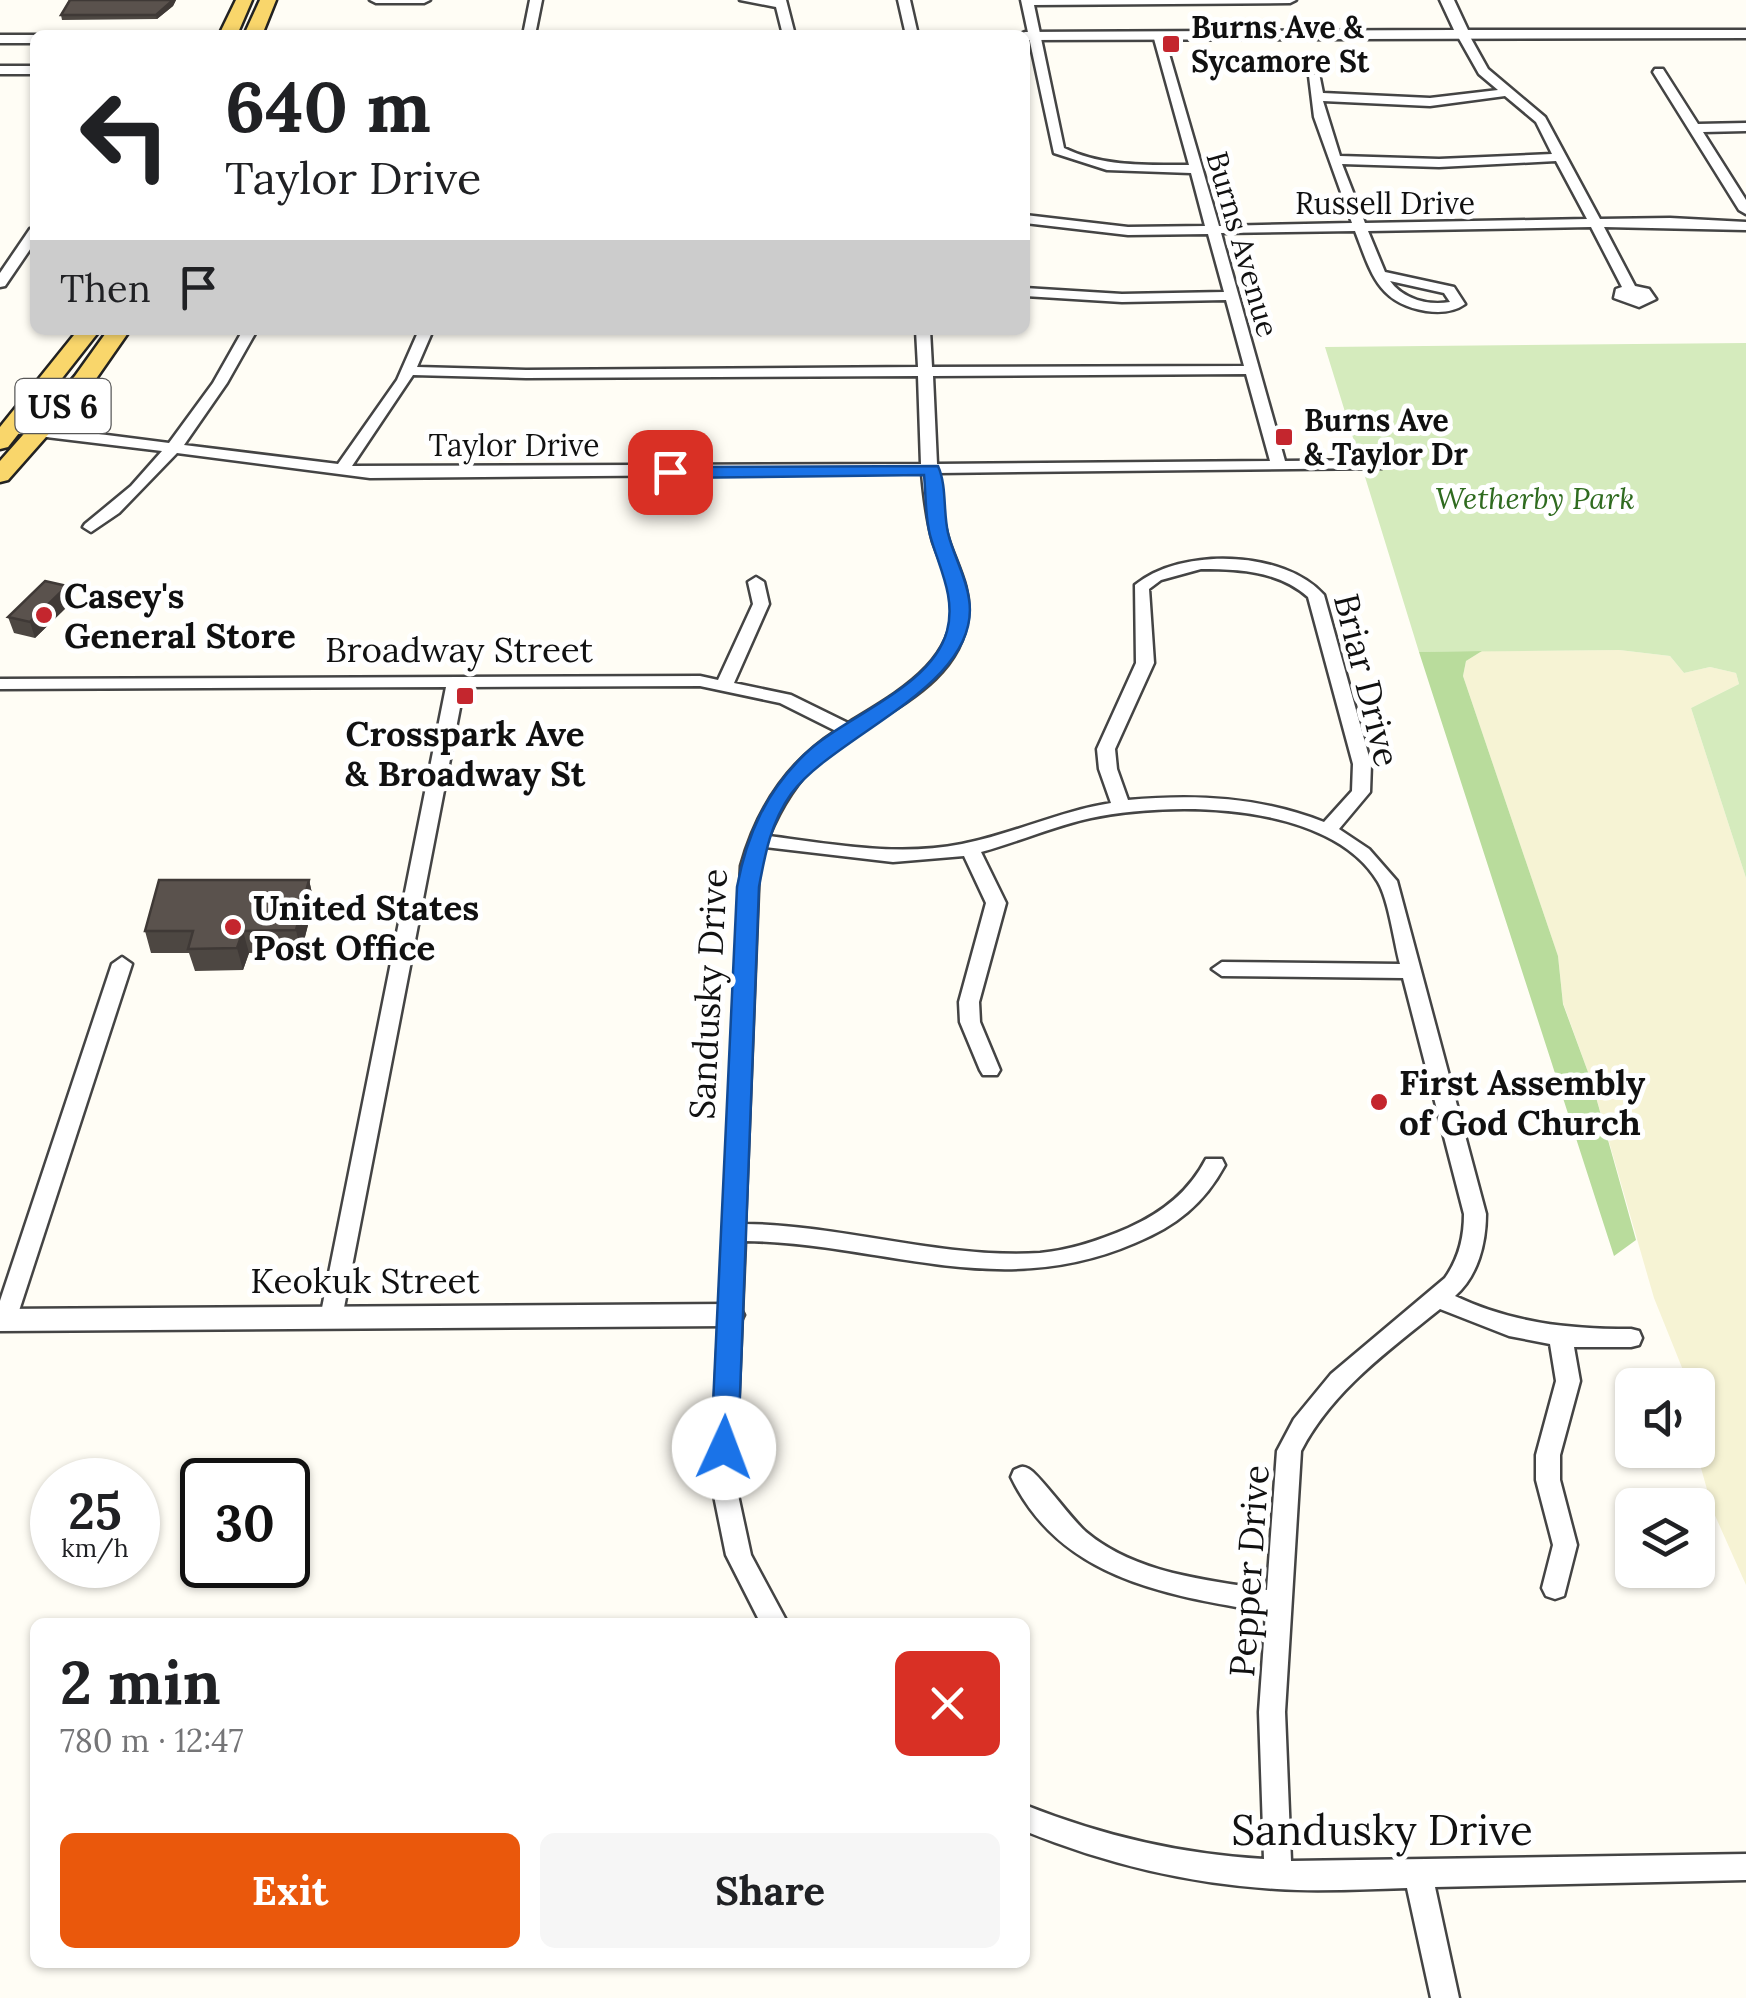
<!DOCTYPE html>
<meta charset="utf-8">
<style>
body{margin:0;font-family:Lora,serif;background:#f6f6f6;color:#202124;height:100vh;display:flex;flex-direction:column;font-size:38px;white-space:nowrap}
*{box-sizing:border-box;margin:0}
p{font-size:32px;color:#757577}
.icon{flex:none;width:55px;height:55px;fill:none;stroke:currentColor;stroke-width:2;stroke-linecap:round;stroke-linejoin:round}
.map{position:relative;flex:1;overflow:hidden}
.panel{position:absolute;left:30px;top:1618px;width:1000px;height:350px;display:flex;flex-direction:column;background:#fff;border-radius:15px;box-shadow:0 2px 8px #0004}
.panel>*{flex:none}
.top-card{position:absolute;left:30px;top:30px;width:1000px;height:305px;border-radius:15px;box-shadow:0 2px 8px #0004;background:#fff;color:#202124;overflow:hidden}
.buttons{position:absolute;left:1615px;top:1368px;display:grid;gap:20px}
.buttons a{display:grid;place-items:center;width:100px;height:100px;border-radius:15px;background:#fff;box-shadow:0 2px 8px #0004;font-size:50px}
.speed{position:absolute;left:30px;top:1458px;display:flex;gap:20px;font-size:50px;font-weight:700;text-align:center}
.speed>*{display:grid;place-content:center;width:130px;height:130px;border-radius:50%;background:#fff;box-shadow:0 2px 8px #0004;line-height:1}
.speed small{font-size:25px;font-weight:400}
.speed .limit{border:5px solid #111;border-radius:15px;background:#fff;color:#111}
.pin{position:absolute;display:grid;place-items:center;width:85px;height:85px;color:#fff;margin:-42px;border-radius:20px;box-shadow:0 5px 15px #0006}
.me{position:absolute;width:110px;margin:-55px;rotate:2deg;stroke-linejoin:round;filter:drop-shadow(0 0 8px #0008)}
.turn{display:flex;align-items:center;gap:35px;height:210px;padding:0 30px;font-size:45px}
.turn .icon{width:130px;height:130px;stroke-width:2.5}
.turn b{display:block;font-size:70px;line-height:85px}
.then{display:flex;align-items:center;height:95px;padding:0 30px;background:#0003;gap:20px;font-size:38px}
.round{display:grid;place-items:center;flex:none;width:105px;height:105px;border-radius:15px;background:#f6f6f6}
.head{display:flex;align-items:center;justify-content:space-between;height:170px;padding:0 30px}
h1{font-size:60px;font-weight:700;line-height:75px}
.action{display:flex;gap:20px;margin-top:auto;padding:20px 30px}
.action a{flex:1;height:115px;border-radius:15px;background:#ea580c;color:#fff;font-size:40px;font-weight:700;line-height:115px;text-align:center}
.action a+a{background:#f6f6f6;color:#202124}
.map>svg:first-child{display:block}
.farmland{fill:#f6f3d4}
.green{fill:#d5ebbd}
.forest{fill:#b9dc9c}
.lines{fill:none;stroke-linecap:round;stroke-linejoin:round}
.minor-casing{stroke:#444;stroke-width:5}
.tertiary-casing{stroke:#444;stroke-width:5}
.primary-casing{stroke:#222;stroke-width:5}
.minor{fill:#fff;fill-rule:evenodd}
.tertiary{fill:#fff;fill-rule:evenodd}
.primary{fill:#f9d66b;fill-rule:evenodd}
.wall{fill:#4d4742}
.shaded-wall{fill:#3f3936}
.building{fill:#5a524d;stroke:#3f3936;stroke-width:2.5}
.route{fill:#1a73e8;stroke:#114b97;stroke-width:2.5}
.poi-dot{fill:#c4262e;stroke:#fff;stroke-width:4}
.labels{text-anchor:middle;dominant-baseline:central;stroke-width:10;stroke-linejoin:round;paint-order:stroke}
.far-poi-label{font-size:30px;font-weight:bold;fill:#111;stroke:#fff;text-anchor:start}
.far-street-label{font-size:30px;fill:#111;stroke:#fff}
.far-park-label{font-size:30px;font-style:italic;fill:#2f6b1f;stroke:#fff}
.shield{fill:#fff;stroke:#585858;stroke-width:2.5}
.shield-label{font-size:32px;font-weight:bold;fill:#111}
.poi-label{font-size:35px;font-weight:bold;fill:#111;stroke:#fff;text-anchor:start}
.street-label{font-size:35px;fill:#111;stroke:#fff}
.near-street-label{font-size:42px;fill:#111;stroke:#fff}
</style>
<div class="map">
<svg width="1746" height="1998" viewBox="0 0 1746 1998">
<rect width="100%" height="100%" fill="#fffdf5"/>
<path class="farmland" d="M 1619,650 L 1670,656 L 1684,673 L 1710,667 L 1736,673 L 1739,684 L 1691,708 L 1746,878 L 1746,1585 L 1713,1511 L 1696,1450 L 1698,1385 L 1689,1385 L 1654,1298 L 1592,1083 L 1563,1003 L 1558,956 L 1463,676 L 1466,661 L 1482,651 Z"/>
<path class="green" d="M 1746,343 L 1746,878 L 1691,708 L 1739,684 L 1736,673 L 1710,667 L 1684,673 L 1670,656 L 1619,650 L 1419,652 L 1325,347 Z"/>
<path class="forest" d="M 1482,651 L 1466,661 L 1463,676 L 1558,956 L 1563,1004 L 1592,1083 L 1636,1240 L 1614,1256 L 1419,652 Z"/>
<g class="lines">
<g class="minor-casing">
<g id="minor">
<path d="M 370,0 L 430,0 L 424,3 L 376,3 Z"/>
<path d="M 530,0 L 542,0 L 535,35 L 523,35 Z"/>
<path d="M 740,0 L 786,0 L 795,35 L 783,35 L 776,7 Z"/>
<path d="M 898,0 L 910,0 L 918,35 L 906,35 Z"/>
<path d="M 1021,0 L 1296,0 L 1290,3 L 1034,5 L 1064,148 C 1103,167 1146,165 1189,165 L 1153,35 L 1163,33 L 1219,226 L 1352,223 L 1314,117 L 1309,76 L 1319,73 L 1323,93 L 1430,98 L 1498,90 L 1479,74 L 1457,35 L 1463,32 L 1469,35 L 1488,69 L 1545,117 L 1600,219 L 1670,218 L 1746,222 L 1746,230 L 1604,227 L 1635,286 L 1649,289 L 1656,299 L 1639,307 L 1614,298 L 1616,289 L 1622,287 L 1591,227 L 1368,231 L 1385,272 L 1454,287 L 1465,304 C 1454,312 1441,313 1426,311 C 1377,303 1371,272 1355,231 L 1221,233 L 1285,461 L 1377,460 L 1382,462 L 1382,468 L 938,473 C 940,496 942,519 949,541 C 957,565 971,589 968,615 C 960,692 870,715 820,760 C 797,781 781,807 769,836 C 832,844 898,857 962,844 C 1013,834 1060,811 1111,803 L 1099,769 L 1097,749 L 1136,663 L 1135,585 C 1181,547 1284,550 1324,595 L 1371,764 L 1370,792 L 1339,829 L 1369,849 L 1397,881 L 1486,1214 C 1486,1243 1478,1276 1455,1296 C 1512,1323 1568,1329 1631,1329 L 1639,1331 L 1642,1338 L 1639,1345 L 1631,1347 L 1574,1347 L 1580,1381 L 1560,1455 L 1560,1480 L 1577,1545 L 1564,1596 L 1555,1599 L 1546,1596 L 1542,1588 L 1553,1545 L 1536,1480 L 1536,1455 L 1556,1381 L 1550,1344 L 1509,1336 L 1440,1309 C 1388,1351 1332,1391 1301,1451 L 1285,1712 L 1291,1861 L 1746,1854 L 1746,1880 L 1435,1887 L 1459,1998 L 1431,1998 L 1407,1888 C 1365,1889 1319,1892 1277,1889 C 1190,1884 1106,1864 1025,1831 L 1025,1805 C 1103,1836 1180,1854 1264,1859 L 1259,1712 L 1266,1612 C 1166,1595 1060,1579 1011,1477 L 1014,1470 C 1021,1467 1022,1465 1029,1469 C 1039,1474 1071,1519 1086,1532 C 1136,1574 1205,1579 1267,1590 L 1277,1451 L 1294,1419 L 1331,1374 L 1445,1278 C 1459,1258 1464,1238 1464,1214 L 1403,978 L 1222,976 L 1212,969 L 1222,962 L 1400,964 C 1394,942 1389,901 1378,882 C 1330,801 1171,801 1091,818 C 1054,826 1018,842 981,852 L 1006,903 L 979,1002 L 980,1022 L 1000,1070 L 997,1075 L 983,1075 L 980,1070 L 960,1022 L 959,1002 L 986,903 L 964,856 L 893,862 L 765,847 L 759,866 L 745,1224 C 844,1225 941,1259 1040,1253 C 1071,1250 1100,1240 1128,1228 C 1162,1213 1189,1192 1206,1159 L 1222,1159 L 1225,1165 C 1204,1204 1176,1226 1135,1243 C 999,1302 884,1243 745,1241 L 735,1481 L 751,1555 L 787,1622 L 760,1622 L 726,1555 L 711,1481 L 741,866 C 756,812 786,763 836,731 L 780,703 L 700,686 L 464,687 L 342,1318 L 339,1324 L 331,1327 L 323,1324 L 320,1318 L 446,687 L 0,689 L 0,679 L 700,676 L 718,680 L 753,604 L 748,582 L 756,577 L 764,582 L 769,604 L 734,683 L 791,695 L 848,723 C 895,694 963,659 951,593 C 947,575 939,559 933,542 C 927,520 924,496 922,473 L 370,478 L 177,453 L 119,513 L 91,532 L 83,527 L 85,524 L 131,486 L 162,451 L 13,433 L 5,428 L 13,423 L 169,443 L 213,383 L 243,330 L 257,330 L 227,383 L 184,445 L 338,464 L 397,380 L 419,330 L 433,330 L 417,367 L 526,370 L 918,367 L 916,330 L 930,330 L 932,367 L 1244,366 L 1226,300 L 1122,302 L 1025,296 L 1025,288 L 1122,294 L 1224,292 L 1208,234 L 1128,235 L 1025,223 L 1025,215 L 1128,227 L 1205,226 L 1191,173 L 1107,170 L 1054,153 ZM 1505,96 L 1536,122 L 1552,154 L 1439,159 L 1340,156 L 1323,101 L 1430,106 ZM 1556,161 L 1587,219 L 1365,223 L 1342,164 L 1439,167 ZM 1390,281 L 1444,293 L 1450,302 C 1428,306 1403,299 1390,281 ZM 1246,374 L 1270,461 L 937,464 L 933,376 ZM 413,375 L 526,378 L 918,376 L 921,464 L 352,466 ZM 1201,569 C 1240,569 1278,571 1308,597 L 1353,764 L 1352,791 L 1324,822 C 1260,797 1196,794 1128,800 L 1117,769 L 1115,749 L 1154,663 L 1149,589 L 1161,580 Z"/>
<rect x="0" y="66" width="35" height="8"/>
<path d="M 1655,69 L 1663,69 L 1698,124 L 1746,123 L 1746,131 L 1703,132 L 1746,200 L 1746,214 L 1739,210 L 1653,72 Z"/>
<path d="M 35,228 L 35,242 L 5,286 L 0,287 L 0,273 L 30,229 Z"/>
<path d="M 122,957 L 132,964 L 16,1320 L 13,1326 L 0,1328 L 0,1301 L 112,964 Z"/>
</g>
</g>
<g class="tertiary-casing">
<g id="tertiary">
<path d="M 1440,0 L 1454,0 L 1468,30 L 1746,30 L 1746,38 L 1025,40 L 1025,35 L 1018,35 L 1025,32 L 1454,30 Z"/>
<path d="M 0,35 L 36,35 L 35,43 L 0,43 Z"/>
<path d="M 730,1304 L 740,1307 L 744,1315 L 740,1323 L 730,1326 L 0,1331 L 0,1309 Z"/>
</g>
</g>
<g class="primary-casing">
<g id="primary">
<path d="M 236,0 L 252,0 L 237,35 L 219,35 Z"/>
<path d="M 260,0 L 276,0 L 262,35 L 244,35 Z"/>
<path d="M 78,330 L 100,330 L 8,447 L 0,449 L 0,427 Z"/>
<path d="M 108,330 L 130,330 L 91,386 L 8,480 L 0,482 L 0,461 L 75,376 Z"/>
</g>
</g>
<use href="#minor" class="minor"/>
<use href="#tertiary" class="tertiary"/>
<use href="#primary" class="primary"/>
</g>
<g class="wall">
<path d="M 61,0 L 176,0 L 173,6 L 157,19 L 62,20 L 61,15 L 69,0 Z"/>
<path d="M 72,602 L 35,638 L 14,633 L 8,617 Z"/>
<path d="M 309,880 L 314,902 L 301,952 L 249,953 L 243,970 L 195,971 L 189,953 L 151,953 L 145,931 Z"/>
</g>
<g class="shaded-wall">
<path d="M 173,0 L 176,0 L 173,6 L 157,19 L 156,15 Z"/>
<path d="M 67,586 L 72,602 L 35,638 L 30,622 Z"/>
<path d="M 309,880 L 314,902 L 301,952 L 296,930 Z"/>
<path d="M 243,931 L 249,953 L 243,970 L 237,948 Z"/>
</g>
<g class="building">
<path d="M 70,0 L 173,0 L 156,15 L 61,15 Z"/>
<path d="M 45,581 L 67,586 L 30,622 L 8,617 Z"/>
<path d="M 159,880 L 309,880 L 296,930 L 243,931 L 237,948 L 188,949 L 193,931 L 145,931 Z"/>
</g>
<path class="route" d="M 938,466 C 947,486 943,511 948,533 C 953,555 966,576 969,599 C 983,685 835,734 791,794 C 771,822 765,854 759,887 L 738,1448 L 734,1456 L 715,1456 L 711,1448 L 737,887 C 747,834 766,792 805,754 C 844,716 932,688 947,631 C 956,597 939,568 930,535 C 925,516 926,494 924,475 L 670,478 L 661,472 L 670,467 Z"/>
<g class="poi-dot">
<rect x="1161" y="34" width="20" height="20" rx="5"/>
<rect x="1274" y="427" width="20" height="20" rx="5"/>
<circle cx="44" cy="615" r="10"/>
<rect x="455" y="686" width="20" height="20" rx="5"/>
<circle cx="233" cy="927" r="10"/>
<circle cx="1379" cy="1102" r="10"/>
</g>
<g class="labels">
<g class="far-poi-label">
<text x="1191" y="27">Burns Ave &amp;<tspan x="1191" dy="34">Sycamore St</tspan></text>
<text x="1304" y="420">Burns Ave<tspan x="1304" dy="34">&amp; Taylor Dr</tspan></text>
</g>
<g class="far-street-label">
<text x="1385" y="203">Russell Drive</text>
<text transform="translate(1243 244) rotate(74)">Burns Avenue</text>
<text x="514" y="445">Taylor Drive</text>
</g>
<g class="far-park-label">
<text x="1535" y="498">Wetherby Park</text>
</g>
<rect class="shield" x="15.5" y="379" width="95" height="54" rx="8"/>
<g class="shield-label">
<text x="63" y="406">US 6</text>
</g>
<g class="poi-label">
<text x="64" y="595">Casey's<tspan x="64" dy="40">General Store</tspan></text>
<text x="465" y="733" text-anchor="middle">Crosspark Ave<tspan x="465" dy="40">&amp; Broadway St</tspan></text>
<text x="253" y="907">United States<tspan x="253" dy="40">Post Office</tspan></text>
<text x="1399" y="1082">First Assembly<tspan x="1399" dy="40">of God Church</tspan></text>
</g>
<g class="street-label">
<text x="459" y="649">Broadway Street</text>
<text transform="translate(1367 680) rotate(76)">Briar Drive</text>
<text transform="translate(708 994) rotate(-87)">Sandusky Drive</text>
<text x="365" y="1280">Keokuk Street</text>
<text transform="translate(1249 1571) rotate(-86)">Pepper Drive</text>
</g>
<g class="near-street-label">
<text x="1382" y="1830">Sandusky Drive</text>
</g>
</g>
</svg>
<div class="buttons">
<a><svg class="icon" aria-label="sound" viewBox="0 0 24 24"><path d="M4 9h4l5-4v14l-5-4H4zM17 9q2 3 0 6"/></svg></a>
<a><svg class="icon" aria-label="layers" viewBox="0 0 24 24"><path d="M12 4l9 5-9 5-9-5zM3 14l9 5 9-5"/></svg></a>
</div>
<div class="speed"><div>25<small>km/h</small></div><div class="limit">30</div></div>
<div class="pin" style="left:670px;top:472px;background:#d93025"><svg class="icon" aria-label="arrive" viewBox="0 0 24 24"><path d="M6 21V4h12l-3 4 3 4H6"/></svg></div>
<svg class="me" style="left:724px;top:1448px" viewBox="-20 -20 40 40"><circle r="19" fill="#fff"/><path d="M0-13L10 11 0 6-10 11z" fill="#1a73e8"/></svg>
<div class="top-card">
<div class="turn"><svg class="icon" aria-label="left" viewBox="0 0 24 24"><path d="M17 20v-9H6M10 6l-5 5 5 5"/></svg><div><b>640 m</b>Taylor Drive</div></div>
<div class="then">Then<svg class="icon" aria-label="arrive" viewBox="0 0 24 24"><path d="M6 21V4h12l-3 4 3 4H6"/></svg></div>
</div>
<section class="panel">
<div class="head"><div><h1>2 min</h1><p>780 m · 12:47</p></div><a class="round" style="background:#d93025;color:#fff"><svg class="icon" aria-label="close" viewBox="0 0 24 24"><path d="M6 6l12 12M18 6L6 18"/></svg></a></div>
<div class="action"><a>Exit</a><a>Share</a></div>
</section>
</div>
